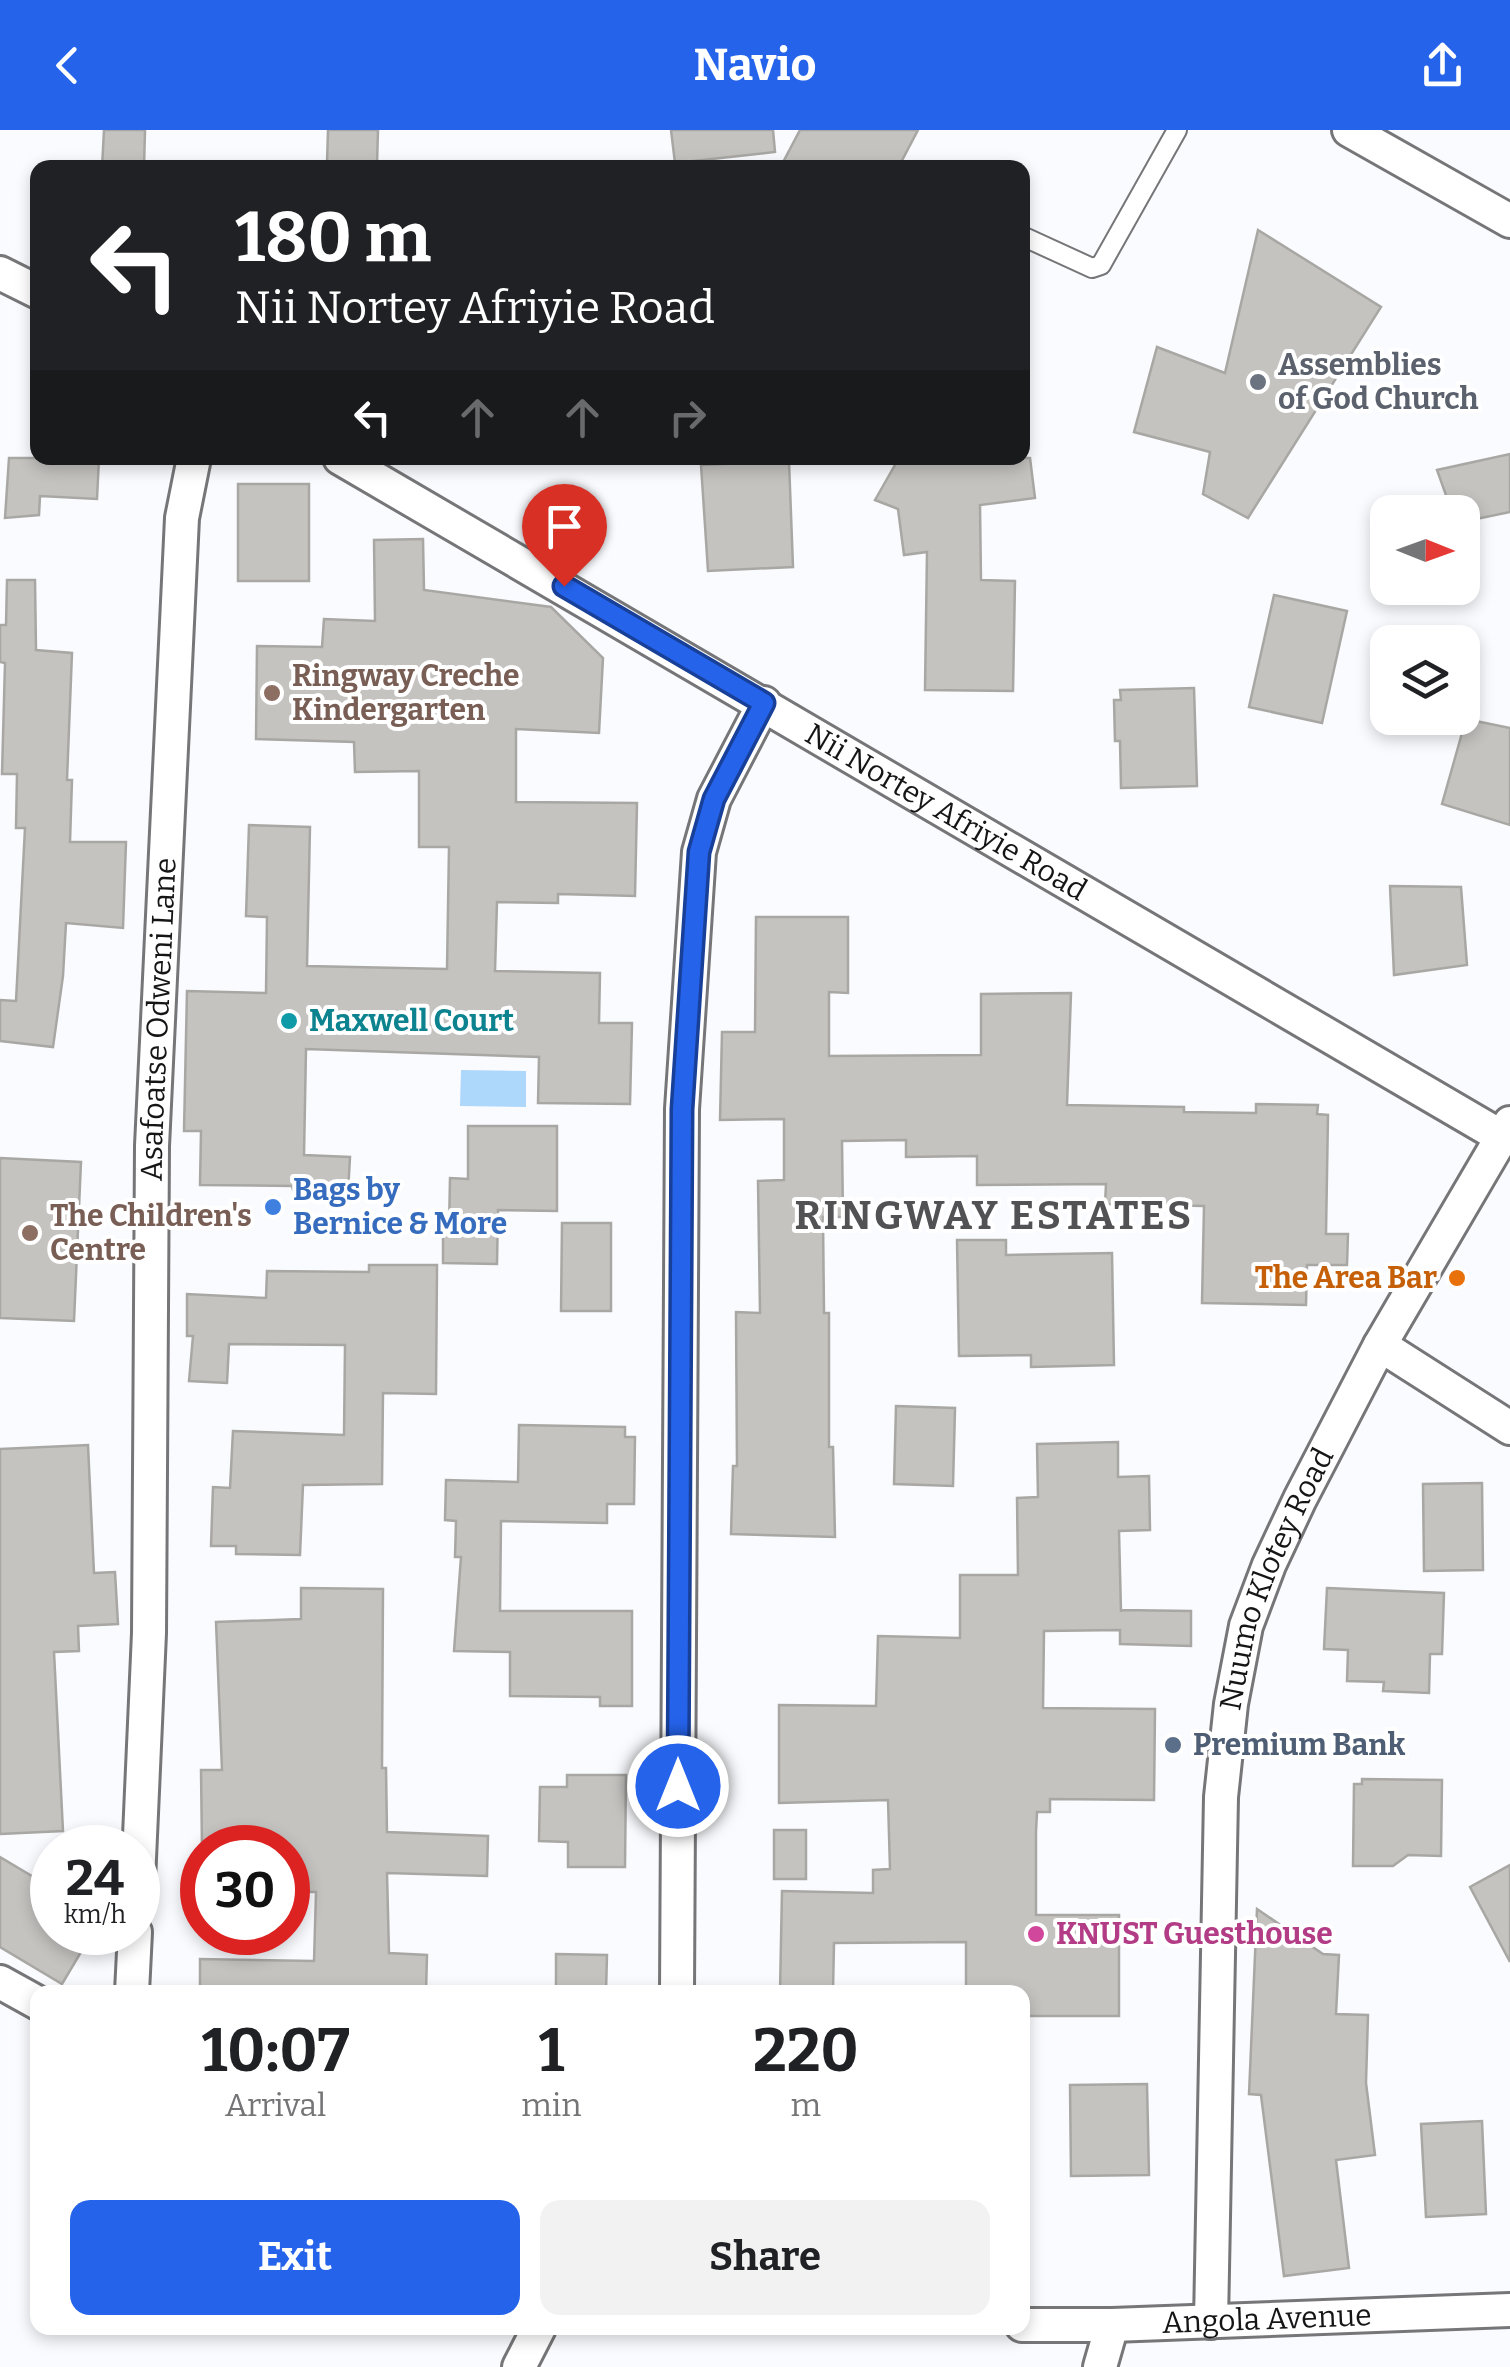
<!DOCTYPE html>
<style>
body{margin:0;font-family:Bitter,serif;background:#f2f2f2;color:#202124;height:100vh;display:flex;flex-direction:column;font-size:38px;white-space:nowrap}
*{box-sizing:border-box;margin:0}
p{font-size:32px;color:#757577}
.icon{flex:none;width:55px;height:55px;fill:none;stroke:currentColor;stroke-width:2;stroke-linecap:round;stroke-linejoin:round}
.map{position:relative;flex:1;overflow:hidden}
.panel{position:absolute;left:30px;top:1855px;width:1000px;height:350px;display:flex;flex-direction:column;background:#fff;border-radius:20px;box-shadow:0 5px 15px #0003}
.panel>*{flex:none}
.guide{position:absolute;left:30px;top:30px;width:1000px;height:305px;border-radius:20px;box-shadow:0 5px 15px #0003;background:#202124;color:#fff;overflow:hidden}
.needle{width:65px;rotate:91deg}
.controls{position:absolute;left:1370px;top:365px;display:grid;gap:20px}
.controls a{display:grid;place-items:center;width:110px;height:110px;border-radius:20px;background:#fff;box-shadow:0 5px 15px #0003;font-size:50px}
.speed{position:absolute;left:30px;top:1695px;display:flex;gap:20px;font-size:50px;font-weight:700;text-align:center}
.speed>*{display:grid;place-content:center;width:130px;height:130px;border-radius:50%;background:#fff;box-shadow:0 5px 15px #0003;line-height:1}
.speed small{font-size:25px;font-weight:400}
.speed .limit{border:15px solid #d22;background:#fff;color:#111}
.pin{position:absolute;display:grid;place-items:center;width:85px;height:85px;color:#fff;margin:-102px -42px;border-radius:50% 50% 50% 0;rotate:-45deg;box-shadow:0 0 10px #0007}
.pin .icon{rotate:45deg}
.me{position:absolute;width:110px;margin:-55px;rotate:0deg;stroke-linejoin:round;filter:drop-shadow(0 0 8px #0008)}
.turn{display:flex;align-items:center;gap:35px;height:210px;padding:0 40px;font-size:45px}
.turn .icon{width:130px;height:130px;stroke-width:2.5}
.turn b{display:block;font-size:70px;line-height:85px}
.lanes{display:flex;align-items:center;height:95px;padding:0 40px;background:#0003;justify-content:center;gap:50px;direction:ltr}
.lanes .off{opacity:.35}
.eta{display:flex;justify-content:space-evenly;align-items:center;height:170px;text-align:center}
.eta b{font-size:60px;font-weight:700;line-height:70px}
.button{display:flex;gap:20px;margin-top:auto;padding:20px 40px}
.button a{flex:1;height:115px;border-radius:20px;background:#2563eb;color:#fff;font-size:40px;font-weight:700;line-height:115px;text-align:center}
.button a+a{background:#f2f2f2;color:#202124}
header{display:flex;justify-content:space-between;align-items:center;height:130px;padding:0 40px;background:#2563eb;color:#fff;font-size:45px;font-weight:700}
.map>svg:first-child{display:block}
.water{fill:#add7fb}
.building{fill:#c5c3c0;stroke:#a8a7a4;stroke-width:2.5}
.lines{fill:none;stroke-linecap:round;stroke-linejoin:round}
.lane-casing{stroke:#767679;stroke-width:22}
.street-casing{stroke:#767679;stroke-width:38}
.lane{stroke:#fff;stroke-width:18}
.street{stroke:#fff;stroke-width:32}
.route-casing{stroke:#184099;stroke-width:25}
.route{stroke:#2563eb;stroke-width:18}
.worship-dot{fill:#6b7280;stroke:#fff;stroke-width:4}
.education-dot{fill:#8d6e63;stroke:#fff;stroke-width:4}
.culture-dot{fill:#0f9aa8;stroke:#fff;stroke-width:4}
.shop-dot{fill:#3f7fe0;stroke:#fff;stroke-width:4}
.food-dot{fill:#e8710a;stroke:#fff;stroke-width:4}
.service-dot{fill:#5c6f8a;stroke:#fff;stroke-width:4}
.hotel-dot{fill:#d1479c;stroke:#fff;stroke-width:4}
.labels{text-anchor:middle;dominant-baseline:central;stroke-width:8;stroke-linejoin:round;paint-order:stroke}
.worship-label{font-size:30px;font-weight:bold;fill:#5b616d;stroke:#fff;text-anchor:start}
.education-label{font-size:30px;font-weight:bold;fill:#785e54;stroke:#fff;text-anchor:start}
.street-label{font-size:30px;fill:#151516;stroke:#fff}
.culture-label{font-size:30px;font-weight:bold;fill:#0d838f;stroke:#fff;text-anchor:start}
.shop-label{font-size:30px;font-weight:bold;fill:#366cbe;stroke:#fff;text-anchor:start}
.food-label{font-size:30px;font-weight:bold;fill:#c56008;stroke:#fff;text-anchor:end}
.service-label{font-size:30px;font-weight:bold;fill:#4e5e75;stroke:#fff;text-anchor:start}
.hotel-label{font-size:30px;font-weight:bold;fill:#b23c85;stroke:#fff;text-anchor:start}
.district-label{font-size:40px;font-weight:bold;letter-spacing:2.5px;fill:#525255;stroke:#fff}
</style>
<header><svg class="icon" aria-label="back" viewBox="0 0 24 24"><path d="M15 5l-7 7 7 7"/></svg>Navio<svg class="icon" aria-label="share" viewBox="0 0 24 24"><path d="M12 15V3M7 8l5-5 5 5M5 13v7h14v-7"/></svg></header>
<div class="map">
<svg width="1510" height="2237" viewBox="0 0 1510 2237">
<rect width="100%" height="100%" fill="#fafbfe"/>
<path class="water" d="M 461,940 L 526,941 L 526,977 L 460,976 Z"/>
<g class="building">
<path d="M 104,0 L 145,0 L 144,38 L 102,38 Z"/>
<path d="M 328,0 L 378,0 L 377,35 L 327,33 Z"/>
<path d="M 671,0 L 773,0 L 775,22 L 675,33 Z"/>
<path d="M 800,0 L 918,0 L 898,38 L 780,38 Z"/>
<path d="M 1258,100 L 1381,177 L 1248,388 L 1203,364 L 1210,322 L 1134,302 L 1157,217 L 1225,243 Z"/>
<path d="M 1510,324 L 1510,382 L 1462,392 L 1462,382 L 1452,382 L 1437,340 Z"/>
<path d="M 9,328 L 99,328 L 97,369 L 40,366 L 39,385 L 5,388 Z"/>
<path d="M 899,328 L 1030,328 L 1035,368 L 980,375 L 981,450 L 1015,451 L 1013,561 L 925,560 L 927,422 L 904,425 L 898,379 L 875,370 Z"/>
<path d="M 789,331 L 793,437 L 708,441 L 701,335 Z"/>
<rect x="238" y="354" width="71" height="97"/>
<path d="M 423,409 L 424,460 L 551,477 L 603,528 L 599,603 L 516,599 L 516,672 L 637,673 L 635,766 L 558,764 L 558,773 L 497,772 L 495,841 L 600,843 L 599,893 L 632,893 L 630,974 L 538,973 L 539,927 L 306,919 L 304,1025 L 350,1027 L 348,1063 L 293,1060 L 292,1056 L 200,1055 L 201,1001 L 184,1001 L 187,861 L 266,863 L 267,787 L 246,786 L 249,695 L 310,697 L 307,836 L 447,839 L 449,717 L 419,717 L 419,641 L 355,642 L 354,612 L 256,609 L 257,516 L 322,517 L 324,489 L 375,491 L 374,410 Z"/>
<path d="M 7,450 L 35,450 L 36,520 L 72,523 L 67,650 L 72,650 L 70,712 L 126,712 L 123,798 L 66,793 L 63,846 L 53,917 L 0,911 L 0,870 L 16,871 L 25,698 L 16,698 L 17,644 L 2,644 L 5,533 L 0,532 L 0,495 L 6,495 Z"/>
<path d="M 1274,465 L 1347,481 L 1322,593 L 1249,577 Z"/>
<path d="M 1194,558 L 1197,656 L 1121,658 L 1120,611 L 1115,611 L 1114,570 L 1121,570 L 1120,560 Z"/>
<path d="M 1466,589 L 1510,598 L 1510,695 L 1442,674 Z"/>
<path d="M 1390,756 L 1461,757 L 1467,835 L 1394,845 Z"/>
<path d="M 756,787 L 848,787 L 848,863 L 829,862 L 829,926 L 981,925 L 981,864 L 1071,863 L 1067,975 L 1184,977 L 1184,982 L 1256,983 L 1256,974 L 1318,975 L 1317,984 L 1328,985 L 1326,1104 L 1348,1104 L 1347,1135 L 1307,1135 L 1306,1175 L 1202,1173 L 1204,1076 L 1105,1074 L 1106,1054 L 977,1055 L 977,1026 L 906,1027 L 906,1010 L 842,1011 L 843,1087 L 823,1087 L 824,1183 L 829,1183 L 829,1317 L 833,1317 L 835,1407 L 731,1404 L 733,1336 L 737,1336 L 736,1182 L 760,1183 L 758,1051 L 784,1050 L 784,989 L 720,990 L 722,902 L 755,902 Z"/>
<path d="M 468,996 L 557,996 L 557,1081 L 498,1080 L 497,1134 L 443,1133 L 443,1100 L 449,1100 L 450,1048 L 468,1049 Z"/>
<path d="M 0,1028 L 81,1032 L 74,1191 L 0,1188 Z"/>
<path d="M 562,1093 L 611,1093 L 611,1181 L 561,1181 Z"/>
<path d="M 957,1110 L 1006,1110 L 1006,1125 L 1112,1123 L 1114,1235 L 1031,1237 L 1031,1225 L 959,1226 Z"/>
<path d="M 369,1135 L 437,1135 L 436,1264 L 383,1263 L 382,1354 L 303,1355 L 300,1425 L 236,1424 L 236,1416 L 211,1416 L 213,1357 L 230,1358 L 233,1301 L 344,1305 L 345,1215 L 229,1214 L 227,1253 L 189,1251 L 193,1206 L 187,1206 L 187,1164 L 266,1168 L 267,1141 L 369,1142 Z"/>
<path d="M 896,1276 L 955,1278 L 953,1356 L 894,1354 Z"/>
<path d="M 519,1295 L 625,1297 L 625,1307 L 635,1307 L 634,1374 L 607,1374 L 607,1393 L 501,1391 L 500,1481 L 632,1481 L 632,1576 L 600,1576 L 600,1567 L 510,1566 L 510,1522 L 454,1521 L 461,1427 L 455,1427 L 456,1391 L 445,1390 L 446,1350 L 518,1352 Z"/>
<path d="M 1118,1312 L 1118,1347 L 1149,1346 L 1150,1400 L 1119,1401 L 1121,1482 L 1121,1480 L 1191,1481 L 1191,1516 L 1120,1514 L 1120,1500 L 1044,1501 L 1043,1578 L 1155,1579 L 1154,1670 L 1050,1669 L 1050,1682 L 1037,1682 L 1036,1702 L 1036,1785 L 1119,1785 L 1119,1886 L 1022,1886 L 1022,1862 L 966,1862 L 966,1812 L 834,1813 L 833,1862 L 780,1862 L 782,1761 L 873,1763 L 873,1740 L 890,1739 L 888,1670 L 779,1673 L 779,1575 L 876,1576 L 878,1506 L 960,1508 L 960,1445 L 1018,1445 L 1017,1368 L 1038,1367 L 1037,1314 Z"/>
<path d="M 88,1315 L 94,1443 L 115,1442 L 118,1494 L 78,1496 L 79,1521 L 54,1522 L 63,1701 L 0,1704 L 0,1319 Z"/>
<path d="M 1482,1353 L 1483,1440 L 1424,1441 L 1423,1354 Z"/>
<path d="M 301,1458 L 383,1459 L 382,1638 L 386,1638 L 387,1702 L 488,1706 L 487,1746 L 387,1743 L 389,1823 L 427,1825 L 426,1862 L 200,1862 L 200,1829 L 314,1831 L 316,1762 L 288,1762 L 288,1718 L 202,1718 L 201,1640 L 222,1640 L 216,1492 L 301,1489 Z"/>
<path d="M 1327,1458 L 1444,1463 L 1442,1524 L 1430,1524 L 1429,1563 L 1383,1561 L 1384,1552 L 1347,1551 L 1348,1520 L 1324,1519 Z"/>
<path d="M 567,1645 L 626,1645 L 625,1737 L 568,1737 L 568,1712 L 539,1711 L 540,1657 L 567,1657 Z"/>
<path d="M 1362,1649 L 1442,1650 L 1441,1726 L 1408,1725 L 1393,1736 L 1353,1736 L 1354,1654 L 1362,1654 Z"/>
<rect x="774" y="1700" width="32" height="49"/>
<path d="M 0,1727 L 52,1758 L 52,1802 L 93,1802 L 62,1854 L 0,1817 Z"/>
<path d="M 1510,1735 L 1510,1832 L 1470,1757 Z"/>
<path d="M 1257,1779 L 1323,1824 L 1339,1825 L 1336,1884 L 1368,1885 L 1366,1953 L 1375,2025 L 1336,2030 L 1349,2138 L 1284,2146 L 1261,1965 L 1249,1964 Z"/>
<path d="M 556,1824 L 607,1825 L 606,1862 L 556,1862 Z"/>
<path d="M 1147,1954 L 1149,2045 L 1071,2046 L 1070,1955 Z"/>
<path d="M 1482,1991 L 1486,2084 L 1426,2087 L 1421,1994 Z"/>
</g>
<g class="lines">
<g class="lane-casing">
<path id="lane" d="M 1022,106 L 1092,138 L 1101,135 L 1177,0"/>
</g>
<g class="street-casing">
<g id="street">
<path d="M 1349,0 L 1510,91"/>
<path d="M 0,143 L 38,162"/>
<path id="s1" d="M 340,328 L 1502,1007"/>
<path d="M 1380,1215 L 1510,1298"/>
<path id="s2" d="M 138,1751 L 149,1503 L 152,1016 L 182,388 L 194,328"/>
<path d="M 0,1852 L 38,1873"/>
<path d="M 132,1862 L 135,1802"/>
<path d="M 677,1862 L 682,979 L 699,722 L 714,669 L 764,573"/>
<path id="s3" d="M 1211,2192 L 1221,1667 L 1231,1574 L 1246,1496 L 1269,1435 L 1300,1369 L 1380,1215 L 1510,993"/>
<path id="s4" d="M 1022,2195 L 1112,2195 L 1510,2180"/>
<path d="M 519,2237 L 539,2198"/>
<path d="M 1100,2237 L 1112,2195"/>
</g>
</g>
<use href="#lane" class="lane"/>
<use href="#street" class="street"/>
</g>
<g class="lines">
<g class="route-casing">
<path id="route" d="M 564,456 L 764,573 L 714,669 L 699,722 L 682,979 L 678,1656"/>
</g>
<use href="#route" class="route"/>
</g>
<circle class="worship-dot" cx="1258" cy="252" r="10"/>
<g class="education-dot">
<circle cx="272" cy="563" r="10"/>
<circle cx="30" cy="1103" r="10"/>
</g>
<circle class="culture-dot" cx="289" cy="891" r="10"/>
<circle class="shop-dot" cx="273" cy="1077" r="10"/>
<circle class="food-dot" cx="1457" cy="1148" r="10"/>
<circle class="service-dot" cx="1173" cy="1615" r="10"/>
<circle class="hotel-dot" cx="1036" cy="1804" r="10"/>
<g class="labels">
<g class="worship-label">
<text x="1278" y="235">Assemblies<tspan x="1278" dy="34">of God Church</tspan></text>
</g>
<g class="education-label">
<text x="292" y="546">Ringway Creche<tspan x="292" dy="34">Kindergarten</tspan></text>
<text x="50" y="1086">The Children's<tspan x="50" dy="34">Centre</tspan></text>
</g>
<g class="street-label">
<text stroke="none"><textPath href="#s1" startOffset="702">Nii Nortey Afriyie Road</textPath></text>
<text stroke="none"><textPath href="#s2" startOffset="862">Asafoatse Odweni Lane</textPath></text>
<text stroke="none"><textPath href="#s3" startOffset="752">Nuumo Klotey Road</textPath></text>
<text stroke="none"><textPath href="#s4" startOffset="245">Angola Avenue</textPath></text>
</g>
<g class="culture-label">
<text x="309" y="891">Maxwell Court</text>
</g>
<g class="shop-label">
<text x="293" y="1060">Bags by<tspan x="293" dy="34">Bernice &amp; More</tspan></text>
</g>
<g class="food-label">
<text x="1437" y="1148">The Area Bar</text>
</g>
<g class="service-label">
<text x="1193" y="1615">Premium Bank</text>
</g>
<g class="hotel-label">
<text x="1056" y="1804">KNUST Guesthouse</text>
</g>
<g class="district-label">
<text x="994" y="1086">RINGWAY ESTATES</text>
</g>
</g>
</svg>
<div class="controls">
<a><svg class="needle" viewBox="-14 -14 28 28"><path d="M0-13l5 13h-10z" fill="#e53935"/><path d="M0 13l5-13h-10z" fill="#757577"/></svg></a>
<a><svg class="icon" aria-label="layers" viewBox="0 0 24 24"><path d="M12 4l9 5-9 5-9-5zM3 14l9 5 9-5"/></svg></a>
</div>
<div class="speed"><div>24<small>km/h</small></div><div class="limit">30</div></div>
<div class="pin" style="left:564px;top:456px;background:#d93025"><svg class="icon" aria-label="arrive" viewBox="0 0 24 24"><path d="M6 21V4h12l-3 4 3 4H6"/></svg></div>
<svg class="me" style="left:678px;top:1656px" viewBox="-20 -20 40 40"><circle r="17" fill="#2563eb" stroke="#fff" stroke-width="3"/><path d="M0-11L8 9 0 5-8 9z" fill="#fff"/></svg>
<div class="guide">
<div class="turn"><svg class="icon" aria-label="left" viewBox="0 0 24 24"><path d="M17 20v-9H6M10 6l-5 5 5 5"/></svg><div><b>180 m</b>Nii Nortey Afriyie Road</div></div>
<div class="lanes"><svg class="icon" aria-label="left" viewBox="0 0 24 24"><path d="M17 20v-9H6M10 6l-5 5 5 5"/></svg><svg class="icon off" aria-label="ahead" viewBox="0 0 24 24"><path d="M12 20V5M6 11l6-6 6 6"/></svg><svg class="icon off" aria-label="ahead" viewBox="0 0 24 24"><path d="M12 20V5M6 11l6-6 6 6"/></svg><svg class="icon off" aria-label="right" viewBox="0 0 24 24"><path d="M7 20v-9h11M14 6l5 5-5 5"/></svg></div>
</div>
<section class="panel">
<div class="eta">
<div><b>10:07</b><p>Arrival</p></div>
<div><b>1</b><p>min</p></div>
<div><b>220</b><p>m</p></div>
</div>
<div class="button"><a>Exit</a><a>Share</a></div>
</section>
</div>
